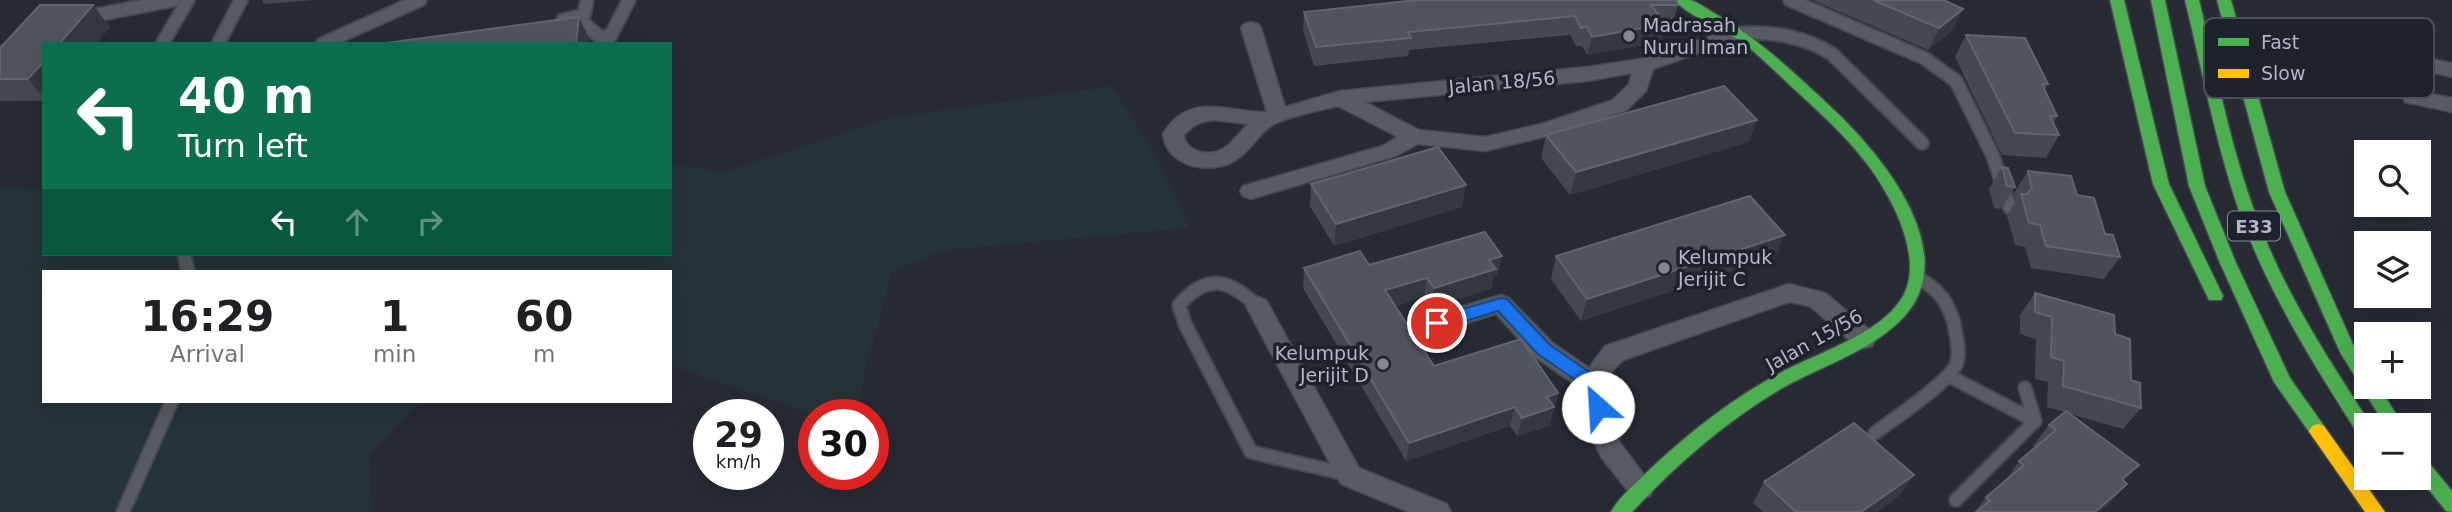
<!DOCTYPE html>
<meta charset="utf-8">
<style>
body{margin:0;font-family:"DejaVu Sans",sans-serif;background:#f2f2f2;color:#202124;height:100vh;display:flex;flex-direction:column;font-size:26px;white-space:nowrap}
*{box-sizing:border-box;margin:0}
p{font-size:23px;color:#757577}
.icon{flex:none;width:38px;height:38px;fill:none;stroke:currentColor;stroke-width:2;stroke-linecap:round;stroke-linejoin:round}
.map{position:relative;flex:1;overflow:hidden}
.sheet{position:absolute;left:42px;top:270px;width:630px;height:133px;display:flex;flex-direction:column;background:#fff;border-radius:0px;box-shadow:0 7px 28px #0002}
.sheet>*{flex:none}
.top-card{position:absolute;left:42px;top:42px;width:630px;height:214px;border-radius:0px;box-shadow:0 7px 28px #0002;background:#0b6e4f;color:#fff;overflow:hidden}
.fabs{position:absolute;left:2354px;top:140px;display:grid;gap:14px}
.fabs a{display:grid;place-items:center;width:77px;height:77px;border-radius:0px;background:#fff;box-shadow:0 7px 28px #0002;font-size:35px}
.speed{position:absolute;left:693px;top:399px;display:flex;gap:14px;font-size:35px;font-weight:700;text-align:center}
.speed>*{display:grid;place-content:center;width:91px;height:91px;border-radius:50%;background:#fff;box-shadow:0 7px 28px #0002;line-height:1}
.speed small{font-size:18px;font-weight:400}
.speed .limit{border:10px solid #d22;background:#fff;color:#111}
.pin{position:absolute;display:grid;place-items:center;width:60px;height:60px;color:#fff;margin:-30px;border:4px solid #fff;border-radius:50%;box-shadow:0 2px 7px #0007}
.me{position:absolute;width:77px;margin:-38px;rotate:334deg;stroke-linejoin:round;filter:drop-shadow(0 0 5px #0008)}
.turn{display:flex;align-items:center;gap:24px;height:147px;padding:0 21px;font-size:32px}
.turn .icon{width:91px;height:91px;stroke-width:2.5}
.turn b{display:block;font-size:49px;line-height:60px}
.lanes{display:flex;align-items:center;height:66px;padding:0 21px;background:#0003;justify-content:center;gap:35px;direction:ltr}
.lanes .off{opacity:.35}
.eta{display:flex;justify-content:space-evenly;align-items:center;height:119px;text-align:center}
.eta b{font-size:42px;font-weight:600;line-height:49px}
.map>svg:first-child{display:block}
.green{fill:#263337}
.lines{fill:none;stroke-linecap:round;stroke-linejoin:round}
.lane-casing{stroke:#464850;stroke-width:16}
.street-casing{stroke:#464850;stroke-width:3}
.fast-casing{stroke:#464850;stroke-width:3}
.slow-casing{stroke:#464850;stroke-width:3}
.lane{stroke:#585b61;stroke-width:12}
.street{fill:#585b61;fill-rule:evenodd}
.fast{fill:#4caf50;fill-rule:evenodd}
.slow{fill:#ffc107;fill-rule:evenodd}
.wall{fill:#454851}
.shaded-wall{fill:#353840}
.building{fill:#51545d;stroke:#60646d;stroke-width:2}
.route{fill:#1a73e8;stroke:#114b97;stroke-width:2}
.poi-dot{fill:#828691;stroke:#1d222c;stroke-width:2.5}
.labels{text-anchor:middle;dominant-baseline:central;stroke-width:7;stroke-linejoin:round;paint-order:stroke}
.shield{fill:#1d222c;stroke:#858a96;stroke-width:2}
.shield-label{font-size:18px;font-weight:bold;fill:#b2b7c4}
.poi-label{font-size:19px;fill:#b2b7c4;stroke:#1d222c;text-anchor:start}
.street-label{font-size:19px;fill:#b2b7c4;stroke:#1d222c}
.key{fill:#1d222c;stroke:#4a4f5a;stroke-width:2}
.key-label{font-size:19px;fill:#b2b7c4}
</style>
<div class="map">
<svg width="2452" height="512" viewBox="0 0 2452 512">
<rect width="100%" height="100%" fill="#282b33"/>
<path class="green" d="M 1112,86 L 1144,137 L 1190,228 L 944,250 L 892,272 L 866,367 L 856,415 L 816,415 L 670,365 L 670,271 L 44,271 L 44,401 L 422,401 L 369,455 L 372,512 L 0,512 L 0,187 L 44,189 L 44,254 L 670,254 L 670,162 L 720,173 L 889,118 Z"/>
<g class="lines">
<g class="lane-casing">
<g id="lane">
<path d="M 1790,0 L 1924,58 L 1956,81 L 1993,156 L 2010,208"/>
<path d="M 86,17 L 174,0"/>
<path d="M 577,18 L 600,37 L 610,37 L 629,0"/>
<path d="M 563,20 L 584,15 L 587,0"/>
<path d="M 1740,33 C 1774,32 1803,36 1832,54 L 1922,143"/>
<path d="M 162,44 L 188,0"/>
<path d="M 218,44 L 241,0"/>
<path d="M 322,44 L 420,0"/>
<path d="M 184,254 L 188,271"/>
<path d="M 1258,306 C 1229,281 1209,271 1179,305 L 1185,324 L 1251,452 L 1350,475"/>
<path d="M 1949,376 L 2035,421 L 2025,388"/>
<path d="M 1875,433 C 1892,420 1954,379 1957,362 C 1960,350 1956,335 1954,324 C 1948,301 1938,289 1918,278"/>
<path d="M 1956,500 L 2035,421"/>
<path d="M 123,512 L 172,401"/>
</g>
</g>
<g class="street-casing">
<g id="street">
<path d="M 1251,22 L 1258,24 L 1261,28 L 1285,107 L 1340,91 L 1587,67 L 1641,59 L 1738,27 L 1745,29 L 1748,33 L 1745,37 L 1653,69 L 1646,91 L 1627,110 L 1556,134 L 1485,151 L 1418,144 L 1396,156 L 1251,199 L 1243,196 L 1240,191 L 1243,186 L 1382,146 L 1398,137 L 1338,106 C 1322,110 1282,118 1271,126 C 1259,134 1252,148 1240,157 C 1216,177 1166,169 1163,134 C 1189,90 1229,113 1267,112 L 1241,28 L 1244,24 ZM 1632,73 L 1629,84 L 1613,100 L 1545,123 L 1485,137 L 1419,130 L 1365,102 L 1587,81 ZM 1215,120 L 1248,124 C 1241,131 1233,142 1224,148 C 1211,157 1186,153 1184,135 C 1193,125 1201,121 1215,120 Z"/>
<path d="M 2396,52 L 2452,63 L 2452,77 L 2410,67 L 2420,92 L 2452,98 L 2452,112 L 2405,102 L 2386,58 L 2389,53 Z"/>
<path d="M 1789,284 L 1825,293 L 1872,332 L 1876,339 L 1872,346 L 1864,348 L 1856,346 L 1810,306 L 1789,302 L 1623,360 L 1613,370 L 1607,385 L 1614,428 L 1620,443 L 1654,488 L 1650,496 L 1641,499 L 1632,496 L 1601,457 L 1588,428 L 1583,390 L 1535,357 L 1496,314 L 1437,332 L 1429,330 L 1425,323 L 1429,316 L 1501,295 L 1509,298 L 1553,343 L 1589,368 L 1605,346 Z"/>
<path d="M 1258,297 L 1266,300 L 1359,468 L 1447,504 L 1451,512 L 1409,512 L 1341,484 L 1246,306 L 1250,300 Z"/>
</g>
</g>
<g class="fast-casing">
<g id="fast">
<path d="M 1674,0 C 1679,0 1686,0 1690,0 C 1698,2 1707,9 1714,13 C 1759,39 1796,74 1833,109 C 1884,157 1967,258 1899,322 C 1865,354 1818,367 1779,390 C 1724,423 1676,465 1632,512 L 1611,512 C 1617,500 1629,490 1639,480 C 1682,438 1729,400 1782,372 C 1819,352 1887,332 1905,292 C 1923,252 1888,190 1864,160 C 1843,133 1818,111 1793,88 C 1776,72 1760,56 1742,42 C 1721,27 1691,18 1674,0 Z"/>
<path d="M 2110,0 L 2124,0 L 2169,184 L 2223,296 L 2221,300 L 2209,300 L 2153,184 Z"/>
<path d="M 2151,0 L 2165,0 L 2205,186 L 2236,263 L 2290,378 L 2324,426 L 2327,431 L 2324,436 L 2318,438 L 2312,436 L 2274,382 L 2220,263 L 2189,186 Z"/>
<path d="M 2185,0 L 2199,0 C 2219,84 2235,171 2270,250 C 2297,312 2335,369 2371,425 L 2366,425 L 2366,439 L 2360,437 C 2316,368 2272,299 2243,222 C 2217,150 2203,74 2185,0 Z"/>
<path d="M 2217,0 L 2231,0 L 2285,192 L 2355,349 L 2366,367 L 2366,387 L 2379,387 L 2403,425 L 2385,425 L 2340,352 L 2269,192 Z"/>
<path d="M 2418,455 L 2424,457 L 2452,491 L 2452,512 L 2446,511 L 2418,476 Z"/>
</g>
</g>
<g class="slow-casing">
<path id="slow" d="M 2318,424 L 2324,426 L 2385,512 L 2365,512 L 2312,436 L 2309,431 L 2312,426 Z"/>
</g>
<use href="#lane" class="lane"/>
<use href="#street" class="street"/>
<use href="#fast" class="fast"/>
<use href="#slow" class="slow"/>
</g>
<g class="wall">
<path d="M 262,0 L 314,0 L 264,4 Z"/>
<path d="M 1417,0 L 1678,5 L 1672,24 L 1666,24 L 1660,42 L 1587,55 L 1582,46 L 1576,46 L 1570,35 L 1409,50 L 1408,56 L 1314,66 L 1303,30 L 1304,12 Z"/>
<path d="M 1812,0 L 1944,0 L 1952,31 L 1928,50 Z"/>
<path d="M 110,27 L 96,44 L 44,44 L 44,101 L 0,101 L 0,48 Z"/>
<path d="M 1966,35 L 2048,84 L 2045,89 L 2057,116 L 2054,123 L 2059,135 L 2046,158 L 2002,155 L 1955,57 Z"/>
<path d="M 1757,120 L 1749,142 L 1570,195 L 1541,158 L 1546,135 Z"/>
<path d="M 2002,167 L 2015,187 L 2001,209 L 1994,208 L 1989,189 Z"/>
<path d="M 2028,171 L 2077,195 L 2105,234 L 2120,257 L 2104,279 L 2031,268 L 2025,247 L 2015,245 L 2007,216 L 2016,201 L 2014,193 Z"/>
<path d="M 1311,184 L 1466,185 L 1462,207 L 1334,246 L 1310,206 Z"/>
<path d="M 1502,256 L 1497,275 L 1494,276 L 1491,289 L 1430,307 L 1424,297 L 1395,306 L 1434,366 L 1558,393 L 1549,426 L 1517,436 L 1510,426 L 1406,461 L 1303,288 L 1304,268 Z"/>
<path d="M 1556,256 L 1775,257 L 1581,321 L 1551,279 Z"/>
<path d="M 2035,293 L 2115,334 L 2141,408 L 2123,429 L 2070,414 L 2127,484 L 2109,504 L 2100,512 L 1975,512 L 1986,497 L 2004,483 L 2019,461 L 2035,448 L 2033,446 L 2049,425 L 2065,412 L 2047,407 L 2048,382 L 2035,379 L 2036,339 L 2020,334 L 2020,315 Z"/>
<path d="M 1914,475 L 1899,496 L 1877,512 L 1763,512 L 1753,503 L 1764,482 Z"/>
</g>
<g class="shaded-wall">
<path d="M 93,5 L 110,27 L 96,44 L 59,44 Z"/>
<path d="M 1963,9 L 1952,31 L 1928,50 L 1939,28 Z"/>
<path d="M 579,17 L 589,39 L 588,44 L 576,44 Z"/>
<path d="M 1666,24 L 1660,42 L 1587,55 L 1592,37 Z"/>
<path d="M 44,61 L 44,98 L 28,79 Z"/>
<path d="M 1757,120 L 1749,142 L 1570,195 L 1576,172 Z"/>
<path d="M 1466,185 L 1462,207 L 1334,246 L 1336,224 Z"/>
<path d="M 1785,235 L 1775,257 L 1581,321 L 1587,299 Z"/>
<path d="M 1502,256 L 1497,275 L 1494,276 L 1491,289 L 1430,307 L 1434,288 L 1489,260 Z"/>
<path d="M 1427,278 L 1424,297 L 1383,309 L 1385,290 Z"/>
<path d="M 1558,393 L 1549,426 L 1517,436 L 1522,418 L 1547,397 Z"/>
<path d="M 1515,407 L 1510,426 L 1406,461 L 1409,443 Z"/>
<path d="M 2139,465 L 2120,486 L 2122,479 Z"/>
<path d="M 1914,475 L 1899,496 L 1877,512 L 1861,512 Z"/>
<path d="M 2127,484 L 2109,504 L 2100,512 L 2095,512 Z"/>
</g>
<g class="building">
<path d="M 1417,0 L 1676,0 L 1678,5 L 1651,5 L 1666,24 L 1592,37 L 1587,27 L 1581,28 L 1575,16 L 1408,32 L 1411,38 L 1316,47 L 1304,12 Z"/>
<path d="M 1873,0 L 1944,0 L 1963,9 L 1939,28 Z"/>
<path d="M 40,5 L 93,5 L 59,44 L 44,44 L 44,61 L 28,79 L 0,79 L 0,48 Z"/>
<path d="M 579,17 L 576,44 L 379,44 Z"/>
<path d="M 1966,35 L 2025,38 L 2048,84 L 2042,84 L 2057,116 L 2050,116 L 2059,135 L 2015,133 Z"/>
<path d="M 1724,86 L 1757,120 L 1576,172 L 1546,135 Z"/>
<path d="M 1438,147 L 1466,185 L 1336,224 L 1311,184 Z"/>
<path d="M 2002,167 L 2008,168 L 2015,187 L 2007,186 Z"/>
<path d="M 2028,171 L 2071,176 L 2077,195 L 2094,198 L 2105,234 L 2113,235 L 2120,257 L 2046,246 L 2040,225 L 2029,223 L 2021,194 L 2027,194 L 2032,188 Z"/>
<path d="M 1750,196 L 1785,235 L 1587,299 L 1556,256 Z"/>
<path d="M 1485,232 L 1502,256 L 1489,260 L 1496,269 L 1434,288 L 1427,278 L 1385,290 L 1434,366 L 1521,339 L 1558,393 L 1547,397 L 1554,407 L 1522,418 L 1515,407 L 1409,443 L 1304,268 L 1360,251 L 1369,265 Z"/>
<path d="M 2035,293 L 2114,315 L 2115,334 L 2130,339 L 2131,380 L 2140,383 L 2141,408 L 2063,386 L 2064,361 L 2051,357 L 2052,317 L 2035,312 Z"/>
<path d="M 2066,411 L 2139,465 L 2122,479 L 2127,484 L 2095,512 L 1976,512 L 1990,501 L 1986,497 L 2024,465 L 2019,461 L 2056,430 L 2049,425 Z"/>
<path d="M 1854,423 L 1914,475 L 1861,512 L 1796,512 L 1764,482 Z"/>
</g>
<path class="route" d="M 1501,298 L 1507,299 L 1550,345 L 1601,380 L 1607,407 L 1604,412 L 1592,412 L 1587,388 L 1538,354 L 1498,311 L 1437,330 L 1431,328 L 1428,323 L 1431,318 Z"/>
<g class="poi-dot">
<circle cx="1629" cy="36" r="7"/>
<circle cx="1664" cy="268" r="7"/>
<circle cx="1383" cy="364" r="7"/>
</g>
<g class="labels">
<rect class="shield" x="2228" y="211.5" width="52" height="29" rx="5"/>
<g class="shield-label">
<text x="2254" y="226">E33</text>
</g>
<g class="poi-label">
<text x="1643" y="25">Madrasah<tspan x="1643" dy="22">Nurul Iman</tspan></text>
<text x="1678" y="257">Kelumpuk<tspan x="1678" dy="22">Jerijit C</tspan></text>
<text x="1369" y="353" text-anchor="end">Kelumpuk<tspan x="1369" dy="22">Jerijit D</tspan></text>
</g>
<g class="street-label">
<text transform="translate(1502 82) rotate(-5)">Jalan 18/56</text>
<text transform="translate(1814 340) rotate(-29)">Jalan 15/56</text>
</g>
</g>
<rect x="2204" y="18" width="230" height="80" rx="10" class="key"/>
<rect x="2218" y="38" width="31" height="8" fill="#4caf50"/>
<rect x="2218" y="69" width="31" height="9" fill="#ffc107"/>
<g class="key-label">
<text x="2261" y="49">Fast</text>
<text x="2261" y="80">Slow</text>
</g>
</svg>
<div class="fabs">
<a><svg class="icon" aria-label="search" viewBox="0 0 24 24"><circle cx="10" cy="10" r="6"/><path d="M15 15l6 6"/></svg></a>
<a><svg class="icon" aria-label="layers" viewBox="0 0 24 24"><path d="M12 4l9 5-9 5-9-5zM3 14l9 5 9-5"/></svg></a>
<a>+</a>
<a>−</a>
</div>
<div class="speed"><div>29<small>km/h</small></div><div class="limit">30</div></div>
<div class="pin" style="left:1437px;top:323px;background:#d93025"><svg class="icon" aria-label="arrive" viewBox="0 0 24 24"><path d="M6 21V4h12l-3 4 3 4H6"/></svg></div>
<svg class="me" style="left:1598px;top:407px" viewBox="-20 -20 40 40"><circle r="19" fill="#fff"/><path d="M0-13L10 11 0 6-10 11z" fill="#1a73e8"/></svg>
<div class="top-card">
<div class="turn"><svg class="icon" aria-label="left" viewBox="0 0 24 24"><path d="M17 20v-9H6M10 6l-5 5 5 5"/></svg><div><b>40 m</b>Turn left</div></div>
<div class="lanes"><svg class="icon" aria-label="left" viewBox="0 0 24 24"><path d="M17 20v-9H6M10 6l-5 5 5 5"/></svg><svg class="icon off" aria-label="ahead" viewBox="0 0 24 24"><path d="M12 20V5M6 11l6-6 6 6"/></svg><svg class="icon off" aria-label="right" viewBox="0 0 24 24"><path d="M7 20v-9h11M14 6l5 5-5 5"/></svg></div>
</div>
<section class="sheet">
<div class="eta">
<div><b>16:29</b><p>Arrival</p></div>
<div><b>1</b><p>min</p></div>
<div><b>60</b><p>m</p></div>
</div>
</section>
</div>
